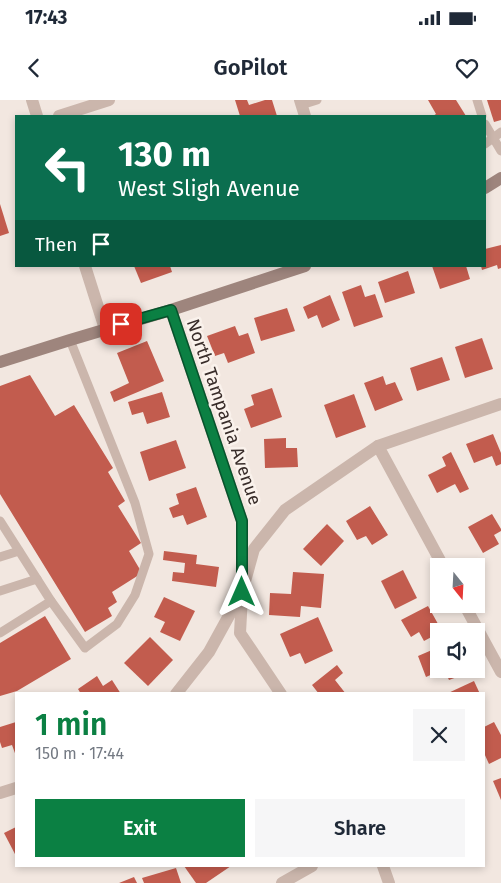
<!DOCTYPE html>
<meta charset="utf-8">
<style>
body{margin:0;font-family:"Fira Sans",sans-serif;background:#f6f6f7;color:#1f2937;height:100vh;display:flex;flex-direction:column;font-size:19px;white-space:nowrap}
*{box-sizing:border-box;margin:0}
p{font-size:16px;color:#747a83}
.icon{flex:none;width:28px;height:28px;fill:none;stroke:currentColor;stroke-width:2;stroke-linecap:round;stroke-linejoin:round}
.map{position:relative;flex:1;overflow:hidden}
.sheet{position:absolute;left:15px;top:592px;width:470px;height:175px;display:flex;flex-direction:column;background:#fff;border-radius:0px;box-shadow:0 2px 8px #0003}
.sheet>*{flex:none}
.banner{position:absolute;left:15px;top:15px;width:471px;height:152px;border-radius:0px;box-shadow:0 2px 8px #0003;background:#0b6e4f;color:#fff;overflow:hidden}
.needle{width:32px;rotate:162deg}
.tools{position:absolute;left:430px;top:458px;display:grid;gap:10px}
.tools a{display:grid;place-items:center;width:55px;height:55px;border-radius:0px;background:#fff;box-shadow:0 2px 8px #0003;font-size:25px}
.pin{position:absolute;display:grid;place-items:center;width:42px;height:42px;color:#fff;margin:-21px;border-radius:10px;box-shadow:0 2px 8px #0006}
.me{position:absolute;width:55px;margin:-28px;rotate:0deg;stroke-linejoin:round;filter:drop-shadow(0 0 4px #0008)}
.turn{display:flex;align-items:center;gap:18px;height:105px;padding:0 20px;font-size:22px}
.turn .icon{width:65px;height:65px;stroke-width:2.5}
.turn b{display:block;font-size:35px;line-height:42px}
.then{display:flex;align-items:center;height:48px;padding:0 20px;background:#0003;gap:10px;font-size:19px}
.round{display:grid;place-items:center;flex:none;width:52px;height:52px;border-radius:0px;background:#f6f6f7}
.overview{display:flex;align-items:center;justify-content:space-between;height:85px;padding:0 20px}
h1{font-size:30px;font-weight:600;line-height:38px;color:#0b8043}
.action{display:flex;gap:10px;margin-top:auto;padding:10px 20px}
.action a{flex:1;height:58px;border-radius:0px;background:#0b8043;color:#fff;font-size:20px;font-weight:600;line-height:58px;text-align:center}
.action a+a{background:#f6f6f7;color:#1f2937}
.status{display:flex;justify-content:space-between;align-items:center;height:35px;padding:0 25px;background:#fff;direction:ltr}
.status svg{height:14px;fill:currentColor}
header{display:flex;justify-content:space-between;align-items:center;height:65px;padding:0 20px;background:#fff;font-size:22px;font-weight:600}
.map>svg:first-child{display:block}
.building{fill:#c25c4e}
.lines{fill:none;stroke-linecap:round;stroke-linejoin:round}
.service{stroke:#cbb6ac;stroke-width:9}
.minor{stroke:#cbb6ac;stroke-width:12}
.secondary{stroke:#9e857d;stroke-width:12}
.route-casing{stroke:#07532c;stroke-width:12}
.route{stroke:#0b8043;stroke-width:9}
.labels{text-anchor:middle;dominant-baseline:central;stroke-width:5;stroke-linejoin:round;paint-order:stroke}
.street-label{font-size:18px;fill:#392d2a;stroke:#faf2ec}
</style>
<div class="status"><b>17:43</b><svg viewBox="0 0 49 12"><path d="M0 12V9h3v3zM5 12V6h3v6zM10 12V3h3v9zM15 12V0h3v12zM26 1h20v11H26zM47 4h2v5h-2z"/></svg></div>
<header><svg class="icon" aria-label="back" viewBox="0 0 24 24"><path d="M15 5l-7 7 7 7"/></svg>GoPilot<svg class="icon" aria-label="heart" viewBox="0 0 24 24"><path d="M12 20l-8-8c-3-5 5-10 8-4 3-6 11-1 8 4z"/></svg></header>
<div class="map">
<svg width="501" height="783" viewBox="0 0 501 783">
<rect width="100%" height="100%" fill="#f2e7e0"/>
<g class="building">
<path d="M 235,0 L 247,0 L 249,5 L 265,0 L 272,0 L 277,16 L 240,16 Z"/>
<path d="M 428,0 L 456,0 L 466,16 L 433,16 L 436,14 Z"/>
<path d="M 487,0 L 501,0 L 501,20 L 494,22 Z"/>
<path d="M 0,104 L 9,133 L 0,136 Z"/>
<path d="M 501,145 L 501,168 L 498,169 L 497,165 L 482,170 L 481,166 L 485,166 L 485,149 Z"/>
<path d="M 134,166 L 170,166 L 172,172 L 141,183 Z"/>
<path d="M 432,166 L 466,166 L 470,179 L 440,189 Z"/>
<path d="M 408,171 L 415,193 L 385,203 L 378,182 Z"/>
<path d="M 361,185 L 365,197 L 375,194 L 383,217 L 354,227 L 342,192 Z"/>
<path d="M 330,195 L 340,220 L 322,228 L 317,215 L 308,219 L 303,207 Z"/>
<path d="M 287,208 L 295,231 L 261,241 L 254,218 Z"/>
<path d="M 235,226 L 239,236 L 248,233 L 255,253 L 228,263 L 224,253 L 215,256 L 207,236 Z"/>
<path d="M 482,238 L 493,269 L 465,278 L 455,247 Z"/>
<path d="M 147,241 L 164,281 L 114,302 L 110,292 L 129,283 L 117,253 Z"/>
<path d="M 442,257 L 450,280 L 417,291 L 410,268 Z"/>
<path d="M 30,275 L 55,316 L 74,305 L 113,368 L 108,372 L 125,401 L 118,406 L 141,443 L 129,451 L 142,473 L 112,492 L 117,502 L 108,508 L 112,516 L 85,532 L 0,394 L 0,286 Z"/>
<path d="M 383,276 L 386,285 L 395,282 L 403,300 L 375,311 L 364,283 Z"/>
<path d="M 272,288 L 282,317 L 251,328 L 244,309 L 254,305 L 251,295 Z"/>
<path d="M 162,292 L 170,317 L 147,324 L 143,312 L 132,315 L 128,302 Z"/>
<path d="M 354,294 L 366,327 L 336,338 L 324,305 Z"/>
<path d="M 493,334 L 501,353 L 501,364 L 496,366 L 492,356 L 474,363 L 466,344 Z"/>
<path d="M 286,338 L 286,348 L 297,348 L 298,367 L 265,368 L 264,339 Z"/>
<path d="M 176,340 L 186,368 L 149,381 L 140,352 Z"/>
<path d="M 451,352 L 469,389 L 460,393 L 455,384 L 437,393 L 428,375 L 446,366 L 442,357 Z"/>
<path d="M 196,387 L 207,417 L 187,425 L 183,415 L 173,418 L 169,408 L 179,404 L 176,394 Z"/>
<path d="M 370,406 L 388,435 L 372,445 L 366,436 L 357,440 L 346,421 Z"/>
<path d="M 492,414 L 501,429 L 501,431 L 494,435 L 499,444 L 483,453 L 468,427 Z"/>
<path d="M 327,424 L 344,441 L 321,466 L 303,449 Z"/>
<path d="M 164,451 L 197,455 L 196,464 L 219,467 L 216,487 L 172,481 L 173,472 L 184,473 L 185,463 L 163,460 Z"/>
<path d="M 403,470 L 417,498 L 395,509 L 381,481 Z"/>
<path d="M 293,472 L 324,474 L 321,508 L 301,506 L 300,517 L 269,515 L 270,493 L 291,494 Z"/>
<path d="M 164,497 L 195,511 L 180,541 L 160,532 L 165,522 L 154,517 Z"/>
<path d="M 428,506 L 442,531 L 439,531 L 439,533 L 424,541 L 419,532 L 411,537 L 401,520 Z"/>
<path d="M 45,516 L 71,559 L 17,591 L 0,596 L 0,543 Z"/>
<path d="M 318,517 L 333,551 L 305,564 L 300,553 L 290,557 L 280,534 Z"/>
<path d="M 150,537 L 173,560 L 148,586 L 124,563 Z"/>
<path d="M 439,547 L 439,569 L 463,569 L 465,574 L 449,580 L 444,569 L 426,577 L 418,556 Z"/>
<path d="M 337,565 L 343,573 L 335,580 L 346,594 L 319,594 L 312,585 Z"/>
<path d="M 97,576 L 103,586 L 112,580 L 121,594 L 81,594 L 78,589 Z"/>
<path d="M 474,581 L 480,594 L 446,594 Z"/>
<path d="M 16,622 L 16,656 L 12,645 L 2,648 L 0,642 L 0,627 Z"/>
<path d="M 494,622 L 501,635 L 501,658 L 489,664 L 484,653 L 484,627 Z"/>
<path d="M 501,678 L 501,700 L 493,681 Z"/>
<path d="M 16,727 L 16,756 L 4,733 Z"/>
<path d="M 184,766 L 231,766 L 206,783 L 196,783 Z"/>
<path d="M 176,768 L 181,783 L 144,783 L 142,778 Z"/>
<path d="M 134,777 L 137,783 L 119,783 Z"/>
</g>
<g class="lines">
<g class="service">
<path d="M 477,0 L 482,16"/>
<path d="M 301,5 L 317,0"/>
<path d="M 485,24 L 501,51"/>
<path d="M 485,44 L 501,32"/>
<path d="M 0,421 L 51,501 L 0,533"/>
<path d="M 0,457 L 19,451"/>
<path d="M 0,491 L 37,479"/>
<path d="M 51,501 L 85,548 L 117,524 L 135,495 L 149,454 L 135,403 L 70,240"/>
</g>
<g class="minor">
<path d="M 32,0 L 37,16"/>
<path d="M 300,0 L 305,16"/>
<path d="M 59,16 L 109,0"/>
<path d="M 85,166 L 105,229"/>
<path d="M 171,210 L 242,421 L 242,476"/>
<path d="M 378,346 L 443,466"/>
<path d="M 242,496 L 240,533 L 281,594"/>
<path d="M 464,504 L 501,572"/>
<path d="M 176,594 L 209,552 L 242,492 L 254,449 L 285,410 L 378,346 L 501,304"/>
<path d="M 0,693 L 16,688"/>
<path d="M 383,766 L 389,783"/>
<path d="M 282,783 L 312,766"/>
</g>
<g class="secondary">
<path d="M 485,88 L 501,78"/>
<path d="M 0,262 L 70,240 L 171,210 L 305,166"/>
</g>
</g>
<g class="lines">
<g class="route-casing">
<path id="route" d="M 121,224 L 171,210 L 242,421 L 242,492"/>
</g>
<use href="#route" class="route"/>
</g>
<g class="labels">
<g class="street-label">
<text transform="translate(224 312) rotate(71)">North Tampania Avenue</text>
</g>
</g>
</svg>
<div class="tools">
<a><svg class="needle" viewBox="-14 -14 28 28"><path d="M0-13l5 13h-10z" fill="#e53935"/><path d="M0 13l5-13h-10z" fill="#747a83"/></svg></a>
<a><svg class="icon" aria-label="sound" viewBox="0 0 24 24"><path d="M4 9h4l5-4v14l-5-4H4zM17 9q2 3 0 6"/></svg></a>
</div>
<div class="pin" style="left:121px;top:224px;background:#d93025"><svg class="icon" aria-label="arrive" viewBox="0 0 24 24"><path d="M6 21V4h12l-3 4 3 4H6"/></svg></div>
<svg class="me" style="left:242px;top:492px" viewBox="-20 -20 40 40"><path d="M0-17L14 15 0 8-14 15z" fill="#0b8043" stroke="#fff" stroke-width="4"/></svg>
<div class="banner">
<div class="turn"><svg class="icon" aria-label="left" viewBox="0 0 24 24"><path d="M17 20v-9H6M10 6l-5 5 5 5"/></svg><div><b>130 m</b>West Sligh Avenue</div></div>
<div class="then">Then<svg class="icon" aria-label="arrive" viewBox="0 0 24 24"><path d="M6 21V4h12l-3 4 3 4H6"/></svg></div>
</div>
<section class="sheet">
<div class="overview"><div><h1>1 min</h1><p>150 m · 17:44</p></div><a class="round"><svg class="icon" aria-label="close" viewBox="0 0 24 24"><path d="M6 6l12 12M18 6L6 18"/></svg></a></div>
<div class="action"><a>Exit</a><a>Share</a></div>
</section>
</div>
